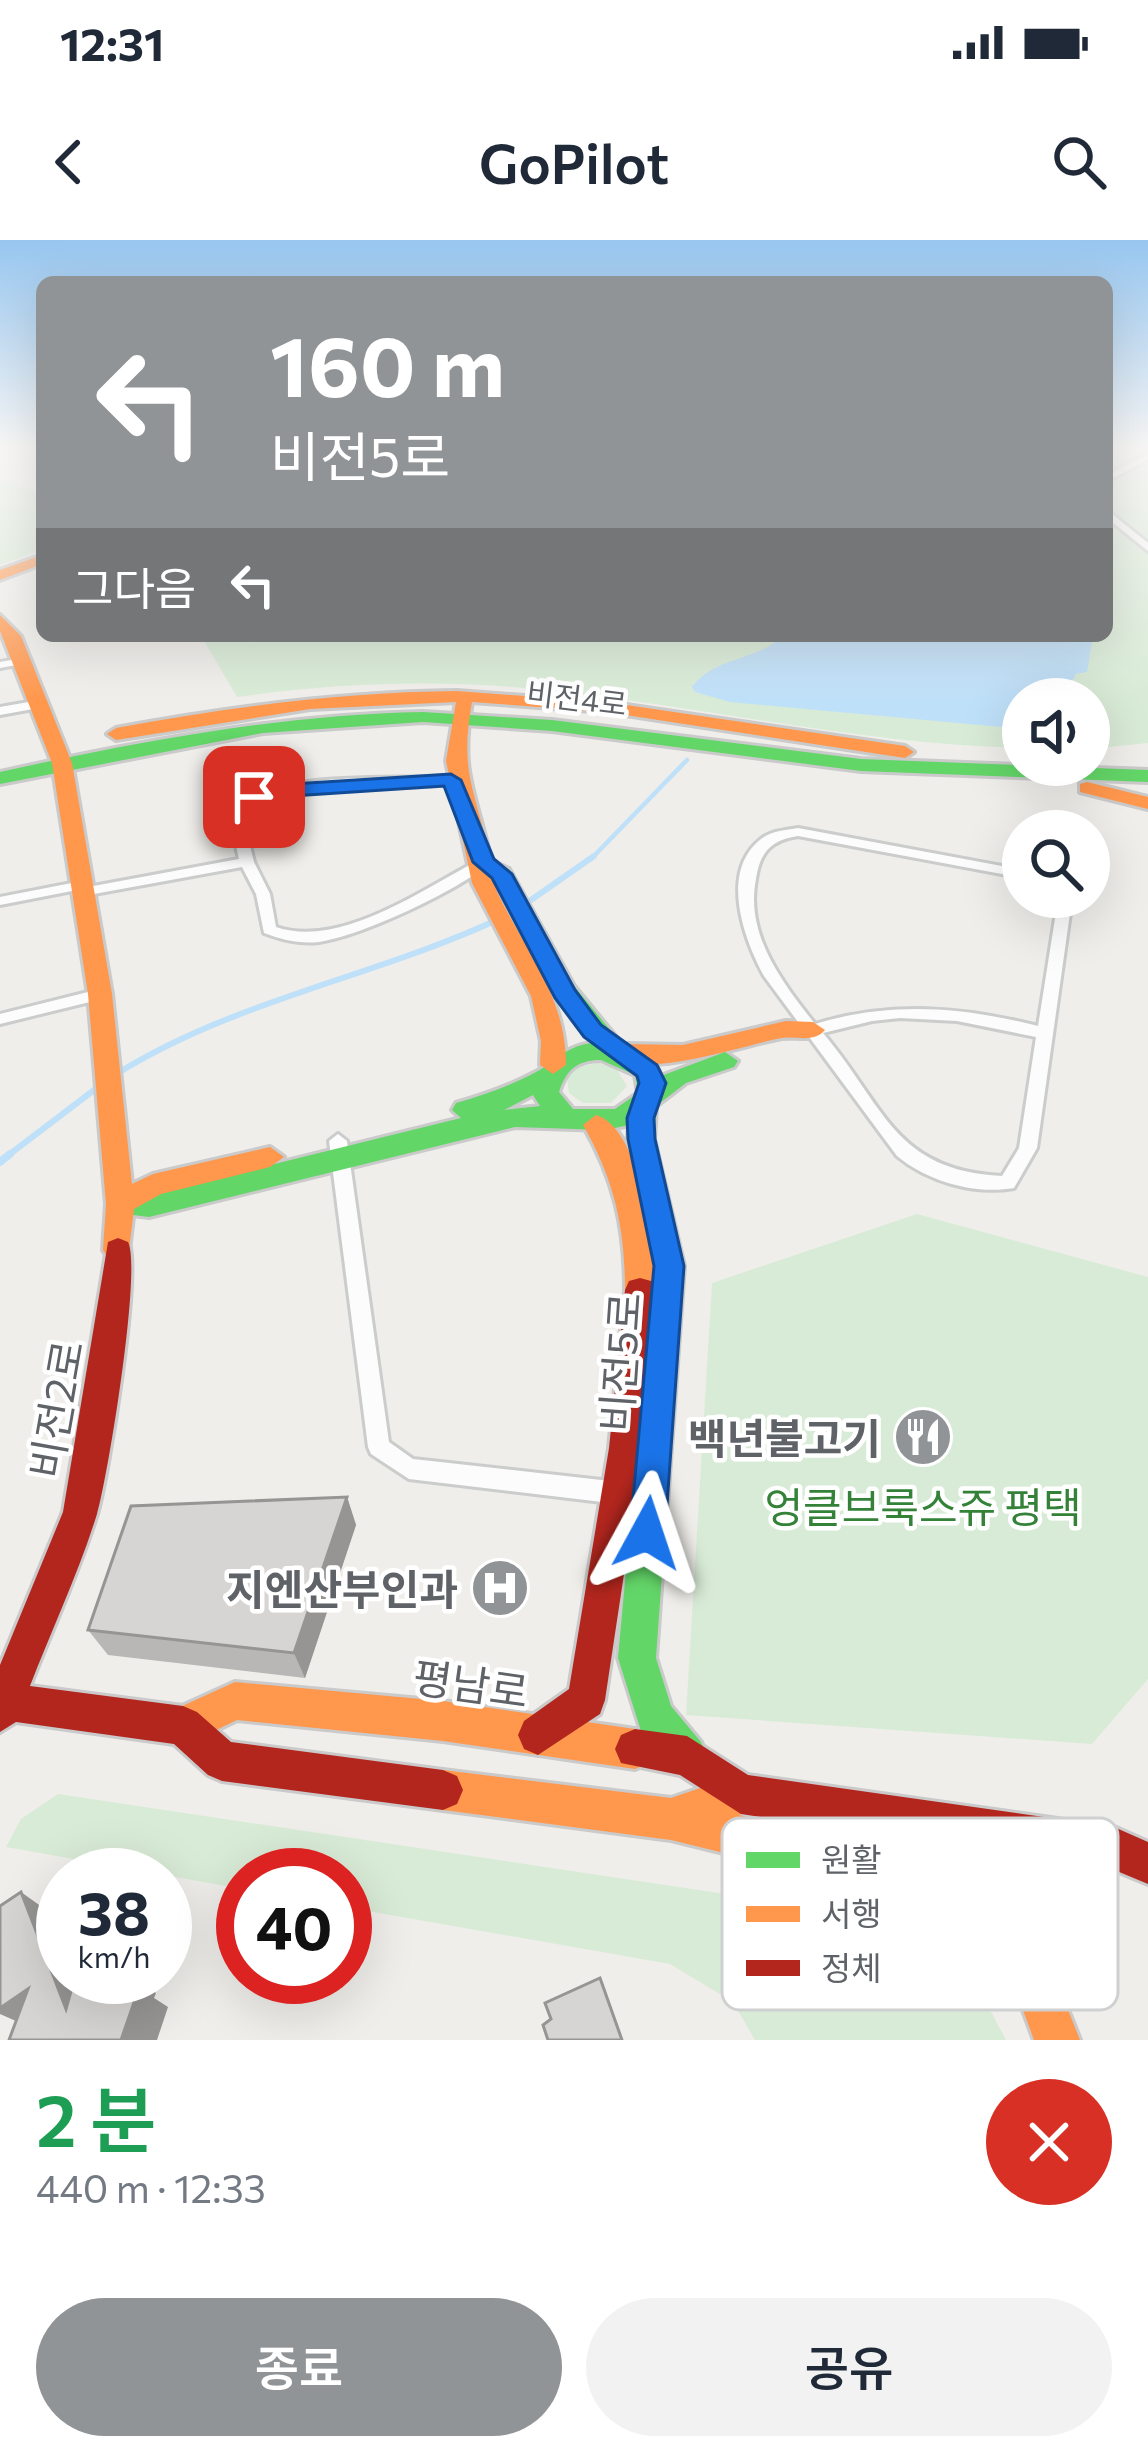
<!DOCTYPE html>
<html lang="ko">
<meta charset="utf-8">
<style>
body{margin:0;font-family:Commissioner,"Noto Sans KR",sans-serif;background:#f2f2f3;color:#1f2937;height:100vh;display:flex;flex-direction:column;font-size:45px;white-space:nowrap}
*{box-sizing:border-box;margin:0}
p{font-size:39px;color:#747a83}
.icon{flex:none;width:66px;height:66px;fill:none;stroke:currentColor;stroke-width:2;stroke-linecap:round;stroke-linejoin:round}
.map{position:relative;height:1800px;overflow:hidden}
.panel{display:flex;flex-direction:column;background:#fff;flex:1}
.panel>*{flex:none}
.top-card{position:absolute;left:36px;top:36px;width:1077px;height:366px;border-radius:18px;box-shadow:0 12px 48px #0002;background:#919496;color:#fff;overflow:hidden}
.tools{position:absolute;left:1002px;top:438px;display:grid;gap:24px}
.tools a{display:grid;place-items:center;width:108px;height:108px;border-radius:50%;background:#fff;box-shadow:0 12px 48px #0002;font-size:60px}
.speed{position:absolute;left:36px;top:1608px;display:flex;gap:24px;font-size:60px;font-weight:700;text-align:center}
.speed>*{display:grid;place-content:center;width:156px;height:156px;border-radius:50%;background:#fff;box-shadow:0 12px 48px #0002;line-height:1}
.speed small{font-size:30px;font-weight:400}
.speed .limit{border:18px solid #d22;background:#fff;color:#111}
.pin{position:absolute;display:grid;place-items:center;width:102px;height:102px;color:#fff;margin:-51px;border-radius:24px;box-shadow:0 6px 18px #0006}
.me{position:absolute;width:132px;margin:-66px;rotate:5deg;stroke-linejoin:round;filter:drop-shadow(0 0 9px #0008)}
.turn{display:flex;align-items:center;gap:42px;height:252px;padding:0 36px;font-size:54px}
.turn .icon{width:156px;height:156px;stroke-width:2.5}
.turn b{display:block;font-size:84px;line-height:102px}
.then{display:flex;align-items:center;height:114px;padding:0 36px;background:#0003;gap:24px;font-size:45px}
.round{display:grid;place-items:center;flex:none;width:126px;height:126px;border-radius:63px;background:#f2f2f3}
.summary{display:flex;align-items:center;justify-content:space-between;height:204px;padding:0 36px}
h1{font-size:72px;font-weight:600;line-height:90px;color:#1e9e55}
.button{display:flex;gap:24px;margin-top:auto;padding:24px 36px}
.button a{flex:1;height:138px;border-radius:72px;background:#919496;color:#fff;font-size:48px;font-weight:600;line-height:138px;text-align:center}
.button a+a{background:#f2f2f3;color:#1f2937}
.status{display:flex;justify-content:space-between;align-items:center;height:84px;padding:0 60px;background:#fff;direction:ltr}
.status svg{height:33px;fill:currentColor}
header{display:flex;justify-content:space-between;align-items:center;height:156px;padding:0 36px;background:#fff;font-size:54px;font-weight:600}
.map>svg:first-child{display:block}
.green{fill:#d8ebd6}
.water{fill:#bfe0f9}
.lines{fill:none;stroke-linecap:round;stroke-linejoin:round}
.stream-far2{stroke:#bfe0f9;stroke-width:4.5}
.stream-far1{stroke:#bfe0f9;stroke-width:6}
.stream{stroke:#bfe0f9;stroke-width:8}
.street-casing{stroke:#cbcccc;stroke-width:6}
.fast-casing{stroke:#cacacb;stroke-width:6}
.slow-casing{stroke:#cacacb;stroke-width:6}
.jam-casing{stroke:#cacacb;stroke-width:6}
.street{fill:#fdfcfc;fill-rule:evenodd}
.fast{fill:#63d668;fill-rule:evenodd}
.slow{fill:#ff974d;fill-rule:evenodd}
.jam{fill:#b3261e;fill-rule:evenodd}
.wall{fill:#b8b7b5}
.shaded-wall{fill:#969594}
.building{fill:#d6d5d3;stroke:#969594;stroke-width:3}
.route{fill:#1a73e8;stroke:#114b97;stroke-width:3}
.labels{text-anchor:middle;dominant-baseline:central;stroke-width:9;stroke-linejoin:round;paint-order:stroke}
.far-street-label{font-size:30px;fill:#5f6368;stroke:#fff}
.near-street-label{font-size:42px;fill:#5f6368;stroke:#fff}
.near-poi-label{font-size:42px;font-weight:bold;fill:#5f6368;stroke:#fff;text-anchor:end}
.near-park-label{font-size:42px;fill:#348238;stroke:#fff}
.key{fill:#fff;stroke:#cfd0d2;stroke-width:3}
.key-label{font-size:33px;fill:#5f6368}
</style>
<div class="status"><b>12:31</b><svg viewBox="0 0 49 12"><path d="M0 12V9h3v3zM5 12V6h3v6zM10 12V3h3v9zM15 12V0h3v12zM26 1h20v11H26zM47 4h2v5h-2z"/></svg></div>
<header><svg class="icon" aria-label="back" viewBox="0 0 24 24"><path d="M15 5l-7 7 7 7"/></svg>GoPilot<svg class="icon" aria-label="search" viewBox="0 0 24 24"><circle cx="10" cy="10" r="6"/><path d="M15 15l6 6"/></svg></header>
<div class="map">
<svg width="1148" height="1800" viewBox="0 0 1148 1800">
<rect width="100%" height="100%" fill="#efeeea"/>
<g class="green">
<path d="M 1107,209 L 1148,209 L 1148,503 L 1089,509 L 1089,459 L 1023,459 L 1023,508 C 851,504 683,461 512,447 C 420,440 329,444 237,457 L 201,396 L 1107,396 Z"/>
<path d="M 0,240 L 42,253 L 42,309 L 0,325 Z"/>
<path d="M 597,823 L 616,828 L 627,846 L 611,863 L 583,863 L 569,853 L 567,839 L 578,827 Z"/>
<path d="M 917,974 L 1148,1037 L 1148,1439 L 1092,1504 L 686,1475 L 712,1043 Z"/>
<path d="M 58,1554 L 879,1677 L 906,1688 L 979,1749 L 1006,1800 L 755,1800 L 733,1762 L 670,1724 L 345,1667 L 345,1635 L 243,1635 L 243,1649 L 6,1607 L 21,1579 Z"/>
</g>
<path class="water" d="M 783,396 L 1093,396 L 1087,432 L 1076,434 L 1070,445 L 1076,459 L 1023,459 L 1023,489 L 730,462 L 695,452 L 692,447 C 714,417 757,421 783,396 Z"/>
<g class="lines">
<path class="stream-far2" d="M 591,619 L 687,520"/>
<g class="stream-far1">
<path d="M 521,667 L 594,616"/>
<path d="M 118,833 C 236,760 374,737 499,679"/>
<path d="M 6,917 L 102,844"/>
</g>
<path class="stream" d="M 0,922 L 10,914"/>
<g class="street-casing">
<g id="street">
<path d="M 1148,214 L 1148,220 L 1107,241 L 1107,235 Z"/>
<path d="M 1107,270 L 1148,303 L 1148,311 L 1107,278 Z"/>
<path d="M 23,418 L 29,421 L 27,423 L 0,428 L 0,422 Z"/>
<path d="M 40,460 L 44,461 L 44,467 L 0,475 L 0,467 Z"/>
<path d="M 451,536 L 456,537 L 456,543 C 384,554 308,536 242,573 L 254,622 L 270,654 L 276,687 C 340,709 423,649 479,620 L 489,620 L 491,623 C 456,651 364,695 319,702 C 299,704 283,700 264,693 L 256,654 L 242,627 L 83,656 L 78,655 L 77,650 L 0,665 L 0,657 L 82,641 L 87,642 L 88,647 L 239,619 L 228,571 C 283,528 385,541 451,536 Z"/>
<path d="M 798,588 L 1023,630 L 1023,638 L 798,596 C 771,600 760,612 756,639 C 745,695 782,742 815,784 C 891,761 962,767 1038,786 L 1057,666 L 1053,657 L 1067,657 L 1071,666 L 1037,908 L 1014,948 C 974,955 927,941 897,916 L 764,736 C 744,699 719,632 761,599 C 771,591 786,590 798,588 ZM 900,778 L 957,781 L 1036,797 L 1019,908 L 1002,936 C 894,931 884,865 823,793 L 872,781 Z"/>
<path d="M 100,749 L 108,754 L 106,758 L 0,784 L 0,774 Z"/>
<path d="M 338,894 L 347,901 L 389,1202 L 413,1219 L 619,1242 L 627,1245 L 630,1253 L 627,1261 L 619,1264 L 409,1239 L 371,1214 L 368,1207 L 329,901 Z"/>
</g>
</g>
<g class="fast-casing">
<g id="fast">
<path d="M 423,472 L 552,480 L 861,519 L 1148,530 L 1148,542 L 861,531 L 552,491 L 423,482 L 263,493 L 0,544 L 0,532 C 140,501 279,475 423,472 Z"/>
<path d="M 484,617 L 509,629 L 574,746 L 625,808 L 656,825 L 661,836 L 725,812 L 738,821 L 734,827 L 686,843 L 656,866 L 654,899 L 684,1026 L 656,1418 L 671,1466 L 701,1502 L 707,1516 L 701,1530 L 687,1536 L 673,1530 L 641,1491 L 618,1418 L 654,1026 L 628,899 L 629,885 L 605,890 L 515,887 L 149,977 L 110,972 L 106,964 L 110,956 L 149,955 L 461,878 L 452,870 L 456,863 C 484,855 510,846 536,832 C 557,821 566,805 594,803 L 552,750 L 492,638 L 473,623 ZM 601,820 L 635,835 L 638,853 L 615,869 L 573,869 L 559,852 C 566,830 577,820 601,820 ZM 533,855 L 540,866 L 504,870 Z"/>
</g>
</g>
<g class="slow-casing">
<g id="slow">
<path d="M 42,315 L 42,324 L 0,340 L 0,330 Z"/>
<path d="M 0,375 L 21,396 L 72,523 L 112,754 L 132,944 L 153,934 L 270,907 L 284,917 L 270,927 L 161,954 L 134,969 L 128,1018 L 118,1022 L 108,1018 L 103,1010 L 106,964 L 88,754 L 52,523 L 0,391 Z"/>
<path d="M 457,451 L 606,462 L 905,506 L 914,512 L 905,518 L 606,472 L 472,462 C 460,528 473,546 488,608 C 492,623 491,639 498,654 C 526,712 566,756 566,825 L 553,834 L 540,825 L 541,801 L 531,756 L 472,643 L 446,521 L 456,462 L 310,469 L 116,500 L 107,494 L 116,488 C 229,467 342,452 457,451 Z"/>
<path d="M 1087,542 L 1148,557 L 1148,569 L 1080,552 L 1080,544 Z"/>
<path d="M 786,781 L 813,782 L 825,790 C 814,803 798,796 782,798 C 746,804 637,843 610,813 L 623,804 L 683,805 Z"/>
<path d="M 596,875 C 642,889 654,1009 655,1050 L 651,1059 L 640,1062 L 629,1059 L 625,1050 C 625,987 614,939 583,885 Z"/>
<path d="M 235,1442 L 443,1461 L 635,1489 L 649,1495 L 655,1509 L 649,1523 L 635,1529 L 443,1501 L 237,1480 L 183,1506 L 169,1500 L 163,1486 L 169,1472 Z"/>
<path d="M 443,1530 L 671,1558 L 741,1534 L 755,1540 L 761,1554 L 755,1568 L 739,1575 L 879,1609 L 961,1637 L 1006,1676 L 1053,1732 L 1080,1800 L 1034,1800 L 1020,1762 L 976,1706 L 933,1669 L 879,1651 L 671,1600 L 443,1570 L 429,1564 L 423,1550 L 429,1536 Z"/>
</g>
</g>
<g class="jam-casing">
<g id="jam">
<path d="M 118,998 L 128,1002 C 142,1028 108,1237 97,1274 C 79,1332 52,1389 30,1446 L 183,1466 L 197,1472 L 231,1502 L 443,1530 L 457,1536 L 463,1550 L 457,1564 L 443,1570 L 222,1541 L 208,1535 L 174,1504 L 16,1482 L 0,1492 L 0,1425 L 63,1272 L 108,1002 Z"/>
<path d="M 640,1038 L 651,1041 L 655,1050 L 643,1208 L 605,1460 L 600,1474 L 538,1515 L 524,1509 L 518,1495 L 524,1481 L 569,1449 L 609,1208 L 625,1050 L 629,1041 Z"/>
<path d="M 635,1489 L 687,1496 L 748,1535 L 1114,1587 L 1148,1602 L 1148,1644 L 1112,1629 L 741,1574 L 680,1535 L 621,1523 L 615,1509 L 621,1495 Z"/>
</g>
</g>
<use href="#street" class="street"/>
<use href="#fast" class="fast"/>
<use href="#slow" class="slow"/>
<use href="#jam" class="jam"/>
</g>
<path class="wall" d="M 347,1257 L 356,1285 L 305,1438 L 108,1415 L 88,1390 Z"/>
<g class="shaded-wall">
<path d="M 347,1257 L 356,1285 L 305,1438 L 294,1413 Z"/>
<path d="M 21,1652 L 56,1677 L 63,1693 L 63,1737 L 80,1737 L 66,1769 Z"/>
<path d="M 125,1737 L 131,1737 L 156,1753 L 154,1758 L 168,1767 L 157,1800 L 121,1800 L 122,1745 Z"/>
<path d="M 28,1749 L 34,1789 L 0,1774 L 0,1768 Z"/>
</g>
<g class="building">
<path d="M 347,1257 L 294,1413 L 88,1390 L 131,1266 Z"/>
<path d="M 21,1652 L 66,1769 L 75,1737 L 125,1737 L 122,1745 L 139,1748 L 121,1800 L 9,1800 L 28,1749 L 0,1768 L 0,1666 Z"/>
<path d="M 600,1738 L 622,1800 L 548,1800 L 543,1785 L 551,1779 L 545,1763 Z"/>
</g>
<linearGradient id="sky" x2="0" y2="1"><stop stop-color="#97c6ef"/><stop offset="0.45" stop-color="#f8f7f6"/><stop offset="1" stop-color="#f8f7f6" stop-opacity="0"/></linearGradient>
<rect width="1148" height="461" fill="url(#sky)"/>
<path class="route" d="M 451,534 L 461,540 L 494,619 L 512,634 L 575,750 L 601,785 L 657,825 L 666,843 L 654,878 L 655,899 L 684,1026 L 665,1293 L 660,1305 L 647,1310 L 635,1305 L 630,1293 L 654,1026 L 628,899 L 627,878 L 639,843 L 637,836 L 584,797 L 555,758 L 492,638 L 473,622 L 444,546 L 292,556 L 254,563 L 244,557 L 292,544 Z"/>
<defs>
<g id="restaurant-disc" transform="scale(3)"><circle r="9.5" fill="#919496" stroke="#fff"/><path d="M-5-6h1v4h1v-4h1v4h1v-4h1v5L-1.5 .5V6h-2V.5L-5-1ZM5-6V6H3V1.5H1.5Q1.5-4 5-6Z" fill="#fff"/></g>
<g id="hospital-disc" transform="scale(3)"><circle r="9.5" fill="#919496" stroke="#fff"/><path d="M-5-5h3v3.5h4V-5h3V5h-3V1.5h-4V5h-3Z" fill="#fff"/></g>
</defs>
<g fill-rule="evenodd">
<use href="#restaurant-disc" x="923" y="1197"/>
<use href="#hospital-disc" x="500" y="1348"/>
</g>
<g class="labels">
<g class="far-street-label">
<text transform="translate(577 457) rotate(7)">비전4로</text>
</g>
<g class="near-street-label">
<text transform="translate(619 1122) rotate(-86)">비전5로</text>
<text transform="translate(55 1169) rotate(-80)">비전2로</text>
<text transform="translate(471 1443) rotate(8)">평남로</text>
</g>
<g class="near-poi-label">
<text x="881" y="1197">백년불고기</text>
<text x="458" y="1348">지엔산부인과</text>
</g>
<g class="near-park-label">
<text x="923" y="1266">엉클브룩스쥬 평택</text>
</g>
</g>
<rect x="722" y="1578" width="396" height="192" rx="18" class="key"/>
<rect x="746" y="1612" width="54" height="16" fill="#63d668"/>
<rect x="746" y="1666" width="54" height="16" fill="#ff974d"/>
<rect x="746" y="1720" width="54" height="16" fill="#b3261e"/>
<g class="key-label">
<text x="821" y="1632">원활</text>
<text x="821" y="1686">서행</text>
<text x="821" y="1740">정체</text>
</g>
</svg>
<div class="tools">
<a><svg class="icon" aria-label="sound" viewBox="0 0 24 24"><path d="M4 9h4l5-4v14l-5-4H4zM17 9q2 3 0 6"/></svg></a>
<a><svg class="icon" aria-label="search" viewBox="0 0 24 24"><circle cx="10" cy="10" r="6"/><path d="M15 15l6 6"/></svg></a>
</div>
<div class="speed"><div>38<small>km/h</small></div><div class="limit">40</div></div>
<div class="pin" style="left:254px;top:557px;background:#d93025"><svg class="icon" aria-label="arrive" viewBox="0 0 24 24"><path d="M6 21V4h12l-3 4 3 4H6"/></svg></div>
<svg class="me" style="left:647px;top:1293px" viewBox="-20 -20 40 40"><path d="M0-17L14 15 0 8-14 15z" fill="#1a73e8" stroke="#fff" stroke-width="4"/></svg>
<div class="top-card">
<div class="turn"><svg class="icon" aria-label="left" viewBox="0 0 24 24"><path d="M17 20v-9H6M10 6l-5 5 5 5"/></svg><div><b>160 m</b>비전5로</div></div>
<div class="then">그다음<svg class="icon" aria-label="left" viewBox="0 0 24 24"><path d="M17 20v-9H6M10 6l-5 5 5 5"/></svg></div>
</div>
</div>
<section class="panel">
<div class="summary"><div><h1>2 분</h1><p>440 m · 12:33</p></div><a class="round" style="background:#d93025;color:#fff"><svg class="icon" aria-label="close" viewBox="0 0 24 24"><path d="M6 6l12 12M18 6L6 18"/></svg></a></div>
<div class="button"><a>종료</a><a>공유</a></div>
</section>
